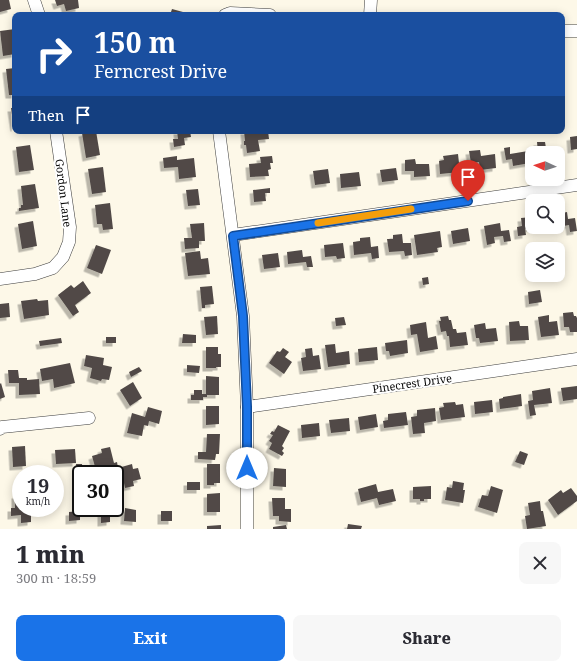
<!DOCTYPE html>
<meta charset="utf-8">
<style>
body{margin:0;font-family:"Noto Serif",serif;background:#f7f7f7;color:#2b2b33;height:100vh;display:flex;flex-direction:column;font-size:15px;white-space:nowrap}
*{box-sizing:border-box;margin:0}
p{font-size:13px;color:#7c7c81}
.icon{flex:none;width:22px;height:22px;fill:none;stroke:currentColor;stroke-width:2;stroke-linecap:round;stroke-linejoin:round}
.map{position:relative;height:529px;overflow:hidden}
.side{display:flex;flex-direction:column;background:#fff;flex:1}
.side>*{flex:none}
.guide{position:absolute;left:12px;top:12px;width:553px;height:122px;border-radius:8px;box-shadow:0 2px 10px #0003;background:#1a4fa0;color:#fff;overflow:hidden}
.needle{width:26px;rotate:273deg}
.controls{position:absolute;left:525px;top:146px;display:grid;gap:8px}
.controls a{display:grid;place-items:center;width:40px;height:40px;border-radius:8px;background:#fff;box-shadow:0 2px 10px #0003;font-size:20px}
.speed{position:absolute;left:12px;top:465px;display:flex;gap:8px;font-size:20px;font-weight:700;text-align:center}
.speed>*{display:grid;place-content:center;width:52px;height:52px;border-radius:50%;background:#fff;box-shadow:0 2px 10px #0003;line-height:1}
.speed small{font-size:10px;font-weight:400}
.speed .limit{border:2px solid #111;border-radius:6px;background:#fff;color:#111}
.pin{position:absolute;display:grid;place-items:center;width:34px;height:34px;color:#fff;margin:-41px -17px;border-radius:50% 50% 50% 0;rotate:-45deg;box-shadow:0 0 4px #0007}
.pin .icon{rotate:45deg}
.me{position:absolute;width:44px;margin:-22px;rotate:0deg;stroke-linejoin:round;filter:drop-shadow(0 0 3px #0008)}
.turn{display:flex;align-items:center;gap:14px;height:84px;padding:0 16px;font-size:18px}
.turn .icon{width:52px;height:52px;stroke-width:2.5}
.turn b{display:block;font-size:28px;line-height:34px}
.then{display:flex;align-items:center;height:38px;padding:0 16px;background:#0003;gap:8px;font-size:15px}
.round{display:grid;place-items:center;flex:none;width:42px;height:42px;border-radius:8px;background:#f7f7f7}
.overview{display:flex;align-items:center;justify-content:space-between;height:68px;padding:0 16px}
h1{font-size:24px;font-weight:800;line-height:30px}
.primary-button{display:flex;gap:8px;margin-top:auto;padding:8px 16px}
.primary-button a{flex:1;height:46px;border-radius:8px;background:#1a73e8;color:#fff;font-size:16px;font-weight:800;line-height:46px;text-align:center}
.primary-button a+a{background:#f7f7f7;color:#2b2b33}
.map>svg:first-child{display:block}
.building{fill:#514a47;filter:url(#shadow)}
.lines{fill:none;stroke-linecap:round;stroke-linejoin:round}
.minor-casing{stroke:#3d3d3d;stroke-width:13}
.minor{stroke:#fff;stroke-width:12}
.route-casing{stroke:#114b97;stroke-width:10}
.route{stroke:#1a73e8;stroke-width:7}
.slow{stroke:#f59e0b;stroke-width:7}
.labels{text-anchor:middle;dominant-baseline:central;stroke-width:4;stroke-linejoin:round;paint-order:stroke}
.street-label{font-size:11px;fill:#0a0a0a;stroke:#fff}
</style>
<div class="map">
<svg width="577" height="529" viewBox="0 0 577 529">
<defs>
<filter id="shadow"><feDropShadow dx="-3.5" dy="3.5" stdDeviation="0" flood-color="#0004"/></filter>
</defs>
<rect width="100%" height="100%" fill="#fdf8e8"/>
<g class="building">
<path d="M 0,0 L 9,0 L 11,9 L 0,12 Z"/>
<path d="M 55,0 L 78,0 L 79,8 L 66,11 L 64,4 L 57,6 Z"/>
<path d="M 172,9 L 183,12 L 182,15 L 170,15 Z"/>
<path d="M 15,29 L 15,54 L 3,56 L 0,31 Z"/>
<path d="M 15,68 L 15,95 L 9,95 L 6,69 Z"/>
<path d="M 11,108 L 15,108 L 15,128 L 14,128 Z"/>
<path d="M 91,131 L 96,131 L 100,155 L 86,158 L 82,133 Z"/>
<path d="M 177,131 L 190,131 L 191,137 L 184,138 L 185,145 L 174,147 L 173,139 L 178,139 Z"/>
<path d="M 244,131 L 268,131 L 269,139 L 258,140 L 260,151 L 247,153 L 246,145 L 244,145 L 244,141 L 245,141 Z"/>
<path d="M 577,136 L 577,149 L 571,150 L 570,137 Z"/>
<path d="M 537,142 L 545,142 L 546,148 L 558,147 L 558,153 L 538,153 Z"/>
<path d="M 30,145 L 34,170 L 19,172 L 16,147 Z"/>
<path d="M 510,147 L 510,154 L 528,151 L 530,163 L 513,166 L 512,159 L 506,160 L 504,148 Z"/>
<path d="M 480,150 L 481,156 L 495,154 L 496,168 L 480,170 L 479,162 L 471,163 L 469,151 Z"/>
<path d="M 458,154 L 460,172 L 440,174 L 439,161 L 444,160 L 443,156 Z"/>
<path d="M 177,156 L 177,160 L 194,158 L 196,177 L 179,179 L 178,167 L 164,168 L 163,158 Z"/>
<path d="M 272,156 L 273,163 L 270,163 L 271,169 L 268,170 L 269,176 L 250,177 L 249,164 L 261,163 L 260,157 Z"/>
<path d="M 415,159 L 416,164 L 429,164 L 430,176 L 414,177 L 414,171 L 405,171 L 405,160 Z"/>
<path d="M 103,167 L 106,192 L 92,194 L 88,169 Z"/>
<path d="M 396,168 L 398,180 L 382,182 L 380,170 Z"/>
<path d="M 328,169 L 330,183 L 315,185 L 313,171 Z"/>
<path d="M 359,172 L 361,186 L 341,188 L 340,174 Z"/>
<path d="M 35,184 L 39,208 L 19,211 L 19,208 L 21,208 L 21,205 L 23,205 L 21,186 Z"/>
<path d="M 270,188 L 270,193 L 265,193 L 266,201 L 254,202 L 253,190 Z"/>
<path d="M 198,189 L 200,205 L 188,206 L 186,190 Z"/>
<path d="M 110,203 L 113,229 L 103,230 L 102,224 L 97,224 L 95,205 Z"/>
<path d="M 567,212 L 568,219 L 575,218 L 577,231 L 570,232 L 569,225 L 558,227 L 558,214 Z"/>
<path d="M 532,217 L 532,228 L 525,229 L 526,235 L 518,236 L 517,227 L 522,226 L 521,218 Z"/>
<path d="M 33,221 L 37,246 L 22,249 L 18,224 Z"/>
<path d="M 204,223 L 205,241 L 199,241 L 199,248 L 185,249 L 184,238 L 192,238 L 190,224 Z"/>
<path d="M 500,223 L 501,231 L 509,230 L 511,241 L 504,242 L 503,236 L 494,237 L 495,243 L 487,245 L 484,226 Z"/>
<path d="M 468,228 L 470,241 L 453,244 L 451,231 Z"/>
<path d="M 440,231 L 442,247 L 437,248 L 438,252 L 417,255 L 414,235 Z"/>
<path d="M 402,234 L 403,243 L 411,243 L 412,255 L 405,256 L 404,251 L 389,252 L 387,239 L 393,239 L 393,235 Z"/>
<path d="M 370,237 L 371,247 L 378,246 L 379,258 L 372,259 L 371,253 L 354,255 L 353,242 L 360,241 L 360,238 Z"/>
<path d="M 343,243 L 345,258 L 337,259 L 336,256 L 325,257 L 324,245 Z"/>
<path d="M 96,245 L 111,250 L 102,274 L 87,268 Z"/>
<path d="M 302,250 L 303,257 L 311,256 L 313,267 L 307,267 L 306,262 L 288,264 L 287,252 Z"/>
<path d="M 200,251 L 201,259 L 208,258 L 210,274 L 188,276 L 185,253 Z"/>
<path d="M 278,253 L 280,267 L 264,269 L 262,255 Z"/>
<path d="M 428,277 L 429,284 L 423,285 L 422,278 Z"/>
<path d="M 83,281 L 91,293 L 75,305 L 79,312 L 73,316 L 58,295 L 71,285 L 74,288 Z"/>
<path d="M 212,286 L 214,304 L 205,305 L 205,308 L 202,308 L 200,287 Z"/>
<path d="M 540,290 L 542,302 L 529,304 L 528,292 Z"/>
<path d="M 37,299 L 38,301 L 48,300 L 49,315 L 24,319 L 21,301 Z"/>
<path d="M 9,303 L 10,317 L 0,318 L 0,304 Z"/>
<path d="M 573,312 L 574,316 L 576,316 L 577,318 L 577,332 L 570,332 L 569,327 L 564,327 L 563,313 Z"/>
<path d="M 549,315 L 549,322 L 557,321 L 559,335 L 541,337 L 538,317 Z"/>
<path d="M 217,316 L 218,334 L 206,335 L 204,317 Z"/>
<path d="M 448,316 L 449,320 L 451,320 L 453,329 L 456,329 L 457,333 L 466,332 L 468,345 L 450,347 L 449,336 L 447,336 L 446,331 L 441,332 L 439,321 L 441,321 L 440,317 Z"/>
<path d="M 344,317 L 346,325 L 336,326 L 335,318 Z"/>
<path d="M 519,321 L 520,326 L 528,326 L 529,340 L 510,341 L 509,322 Z"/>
<path d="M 426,322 L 428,338 L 436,336 L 438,349 L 420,352 L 417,334 L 411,335 L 410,325 Z"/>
<path d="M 485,323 L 486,329 L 496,328 L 498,341 L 480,343 L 479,338 L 476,338 L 474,325 Z"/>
<path d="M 183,334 L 196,335 L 196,343 L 182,343 Z"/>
<rect x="106" y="337" width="10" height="6"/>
<path d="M 61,338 L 62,343 L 40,346 L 39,341 Z"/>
<path d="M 407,340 L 408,353 L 390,356 L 389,351 L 386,351 L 385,343 Z"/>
<path d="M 335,344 L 336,353 L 349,351 L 350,364 L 328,367 L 325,345 Z"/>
<path d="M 206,347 L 218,347 L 218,354 L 221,354 L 221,367 L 216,367 L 216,368 L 206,368 Z"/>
<path d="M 377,347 L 378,360 L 359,362 L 358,349 Z"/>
<path d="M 283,348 L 289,352 L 285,357 L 292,362 L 284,374 L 269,363 L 277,351 L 280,352 Z"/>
<path d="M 312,348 L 313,356 L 319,355 L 321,369 L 303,371 L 301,358 L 306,357 L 305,349 Z"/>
<path d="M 86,355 L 104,358 L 103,365 L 112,367 L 109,380 L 102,379 L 101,381 L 90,378 L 92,368 L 84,366 Z"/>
<path d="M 70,363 L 75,383 L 54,388 L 53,379 L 42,381 L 40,369 Z"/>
<path d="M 187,365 L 200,366 L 199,373 L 187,372 Z"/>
<path d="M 139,367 L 142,371 L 131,377 L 129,372 Z"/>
<path d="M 8,370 L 18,370 L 19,378 L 27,378 L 27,380 L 39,379 L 40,394 L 19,395 L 19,383 L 9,383 Z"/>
<path d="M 206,376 L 219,377 L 219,395 L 207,395 L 207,397 L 203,397 L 203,400 L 191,400 L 191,395 L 194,395 L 194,390 L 202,390 L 202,394 L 206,394 Z"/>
<path d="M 133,382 L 142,398 L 130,406 L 120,390 Z"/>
<path d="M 1,383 L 5,397 L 0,399 L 0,384 Z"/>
<path d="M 577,386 L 577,399 L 563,401 L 561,388 Z"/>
<path d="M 550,388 L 552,403 L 534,405 L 536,415 L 530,416 L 528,401 L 533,400 L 532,391 Z"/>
<path d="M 521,394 L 522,406 L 500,409 L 499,399 L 503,398 L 503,397 Z"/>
<path d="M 492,400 L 493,412 L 475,414 L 474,402 Z"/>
<path d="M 455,402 L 456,405 L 463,404 L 465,417 L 441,420 L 439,408 L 444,407 L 443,403 Z"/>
<path d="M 206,406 L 219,406 L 219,424 L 206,425 Z"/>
<path d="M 148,407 L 162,411 L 159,424 L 149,421 L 148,426 L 144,425 L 142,436 L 127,433 L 132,413 L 145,417 Z"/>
<path d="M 435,408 L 436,421 L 424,423 L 425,433 L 413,434 L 411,417 L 417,416 L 417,410 Z"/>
<path d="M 406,412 L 408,425 L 384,428 L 383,421 L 388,420 L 388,414 Z"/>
<path d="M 376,414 L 378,427 L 360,430 L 358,417 Z"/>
<path d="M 349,418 L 350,431 L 331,433 L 329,420 Z"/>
<path d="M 319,423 L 320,436 L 302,438 L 301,425 Z"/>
<path d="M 278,425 L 290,431 L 282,446 L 284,448 L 282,451 L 284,453 L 282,456 L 269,449 L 272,443 L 269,441 L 273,435 L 270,434 L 272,431 L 274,432 Z"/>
<path d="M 207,434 L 220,434 L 219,454 L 216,454 L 215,460 L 198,459 L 198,452 L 206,452 Z"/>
<path d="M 25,446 L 26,466 L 13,467 L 12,447 Z"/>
<path d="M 110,447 L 114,463 L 117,462 L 118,468 L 132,464 L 133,469 L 138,468 L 141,479 L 133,481 L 134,486 L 125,488 L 124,483 L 122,484 L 119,471 L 116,472 L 118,477 L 115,478 L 115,474 L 97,474 L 92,456 L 102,453 L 101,449 Z"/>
<path d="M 75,449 L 76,463 L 56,464 L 55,450 Z"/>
<path d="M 520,451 L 528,454 L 524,465 L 515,462 Z"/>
<path d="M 76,464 L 82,464 L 83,474 L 81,474 L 81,480 L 77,480 Z"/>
<path d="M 207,464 L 220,464 L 220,483 L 214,483 L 214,485 L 207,485 Z"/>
<path d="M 274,468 L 286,469 L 286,487 L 273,486 Z"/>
<path d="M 453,481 L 464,483 L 463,490 L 465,490 L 463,503 L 445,500 L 447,487 L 452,488 Z"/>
<rect x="187" y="482" width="13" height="8"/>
<path d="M 376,484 L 378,492 L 393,489 L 396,501 L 379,505 L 377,498 L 361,502 L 358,489 Z"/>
<path d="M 431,486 L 431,499 L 424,499 L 424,501 L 420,501 L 420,499 L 413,499 L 413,487 Z"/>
<path d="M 491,486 L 503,490 L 497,513 L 478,507 L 482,495 L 488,496 Z"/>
<path d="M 571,488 L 577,496 L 577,501 L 558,515 L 548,500 L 561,490 L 563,493 Z"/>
<path d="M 220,493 L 220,512 L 207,512 L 207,494 Z"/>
<path d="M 15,495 L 21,495 L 21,508 L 34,508 L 34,511 L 31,511 L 31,522 L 21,523 L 21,515 L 11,516 L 11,508 L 15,508 Z"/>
<path d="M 272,498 L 285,498 L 285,509 L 291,509 L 291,522 L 279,521 L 279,516 L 273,516 Z"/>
<path d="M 540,501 L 541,511 L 543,511 L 546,526 L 527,529 L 525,516 L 530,515 L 528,503 Z"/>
<path d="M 125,508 L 136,510 L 136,522 L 124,521 Z"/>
<path d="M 101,510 L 110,510 L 110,522 L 101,523 Z"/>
<path d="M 80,511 L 80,520 L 69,521 L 69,512 Z"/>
<rect x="161" y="511" width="11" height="10"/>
<path d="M 348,524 L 362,526 L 361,529 L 347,529 Z"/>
<path d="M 221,525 L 221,529 L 207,529 L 207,526 Z"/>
<path d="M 286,525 L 287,529 L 273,529 L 273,527 Z"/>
</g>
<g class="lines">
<g class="minor-casing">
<g id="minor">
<path d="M 34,0 L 39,15"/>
<path d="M 225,15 L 230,13 L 270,15"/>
<path d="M 370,15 L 371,0"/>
<path d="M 562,31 L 577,31"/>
<path d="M 219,131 L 243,316 L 247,407 L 247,529"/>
<path d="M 233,235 L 577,185"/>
<path d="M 0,279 L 35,274 L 53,268 L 63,257 L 69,242 L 70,227 L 56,131"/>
<path d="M 247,407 L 577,359"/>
<path d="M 0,429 L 2,427 L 89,418"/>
</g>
</g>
<use href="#minor" class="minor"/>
</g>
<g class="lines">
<g class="route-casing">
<path id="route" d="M 247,468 L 247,407 L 243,316 L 233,236 L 468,201"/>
</g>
<use href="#route" class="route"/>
<path class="slow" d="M 318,223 L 411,209"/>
</g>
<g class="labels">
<g class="street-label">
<text transform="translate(64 193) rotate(83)">Gordon Lane</text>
<text transform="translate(412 383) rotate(-8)">Pinecrest Drive</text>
</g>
</g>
</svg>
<div class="controls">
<a><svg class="needle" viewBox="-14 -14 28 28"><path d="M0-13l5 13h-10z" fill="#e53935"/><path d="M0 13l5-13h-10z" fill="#7c7c81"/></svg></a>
<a><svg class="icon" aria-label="search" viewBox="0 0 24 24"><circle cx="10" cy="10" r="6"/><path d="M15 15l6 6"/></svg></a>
<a><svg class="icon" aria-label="layers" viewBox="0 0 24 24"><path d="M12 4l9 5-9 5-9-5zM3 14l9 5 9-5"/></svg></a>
</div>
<div class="speed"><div>19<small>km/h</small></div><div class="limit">30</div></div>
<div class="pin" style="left:468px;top:201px;background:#d93025"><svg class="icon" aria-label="arrive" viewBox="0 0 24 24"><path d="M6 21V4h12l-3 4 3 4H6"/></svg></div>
<svg class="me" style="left:247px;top:468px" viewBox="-20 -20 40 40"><circle r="19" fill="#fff"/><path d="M0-13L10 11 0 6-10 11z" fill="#1a73e8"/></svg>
<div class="guide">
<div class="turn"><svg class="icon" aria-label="right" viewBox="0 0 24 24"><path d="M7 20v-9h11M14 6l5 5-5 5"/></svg><div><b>150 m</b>Ferncrest Drive</div></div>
<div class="then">Then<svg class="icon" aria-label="arrive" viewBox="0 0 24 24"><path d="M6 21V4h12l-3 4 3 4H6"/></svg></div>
</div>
</div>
<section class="side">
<div class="overview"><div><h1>1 min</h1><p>300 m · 18:59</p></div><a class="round"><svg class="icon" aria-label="close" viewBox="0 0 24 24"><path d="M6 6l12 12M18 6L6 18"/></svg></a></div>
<div class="primary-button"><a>Exit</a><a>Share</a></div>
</section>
